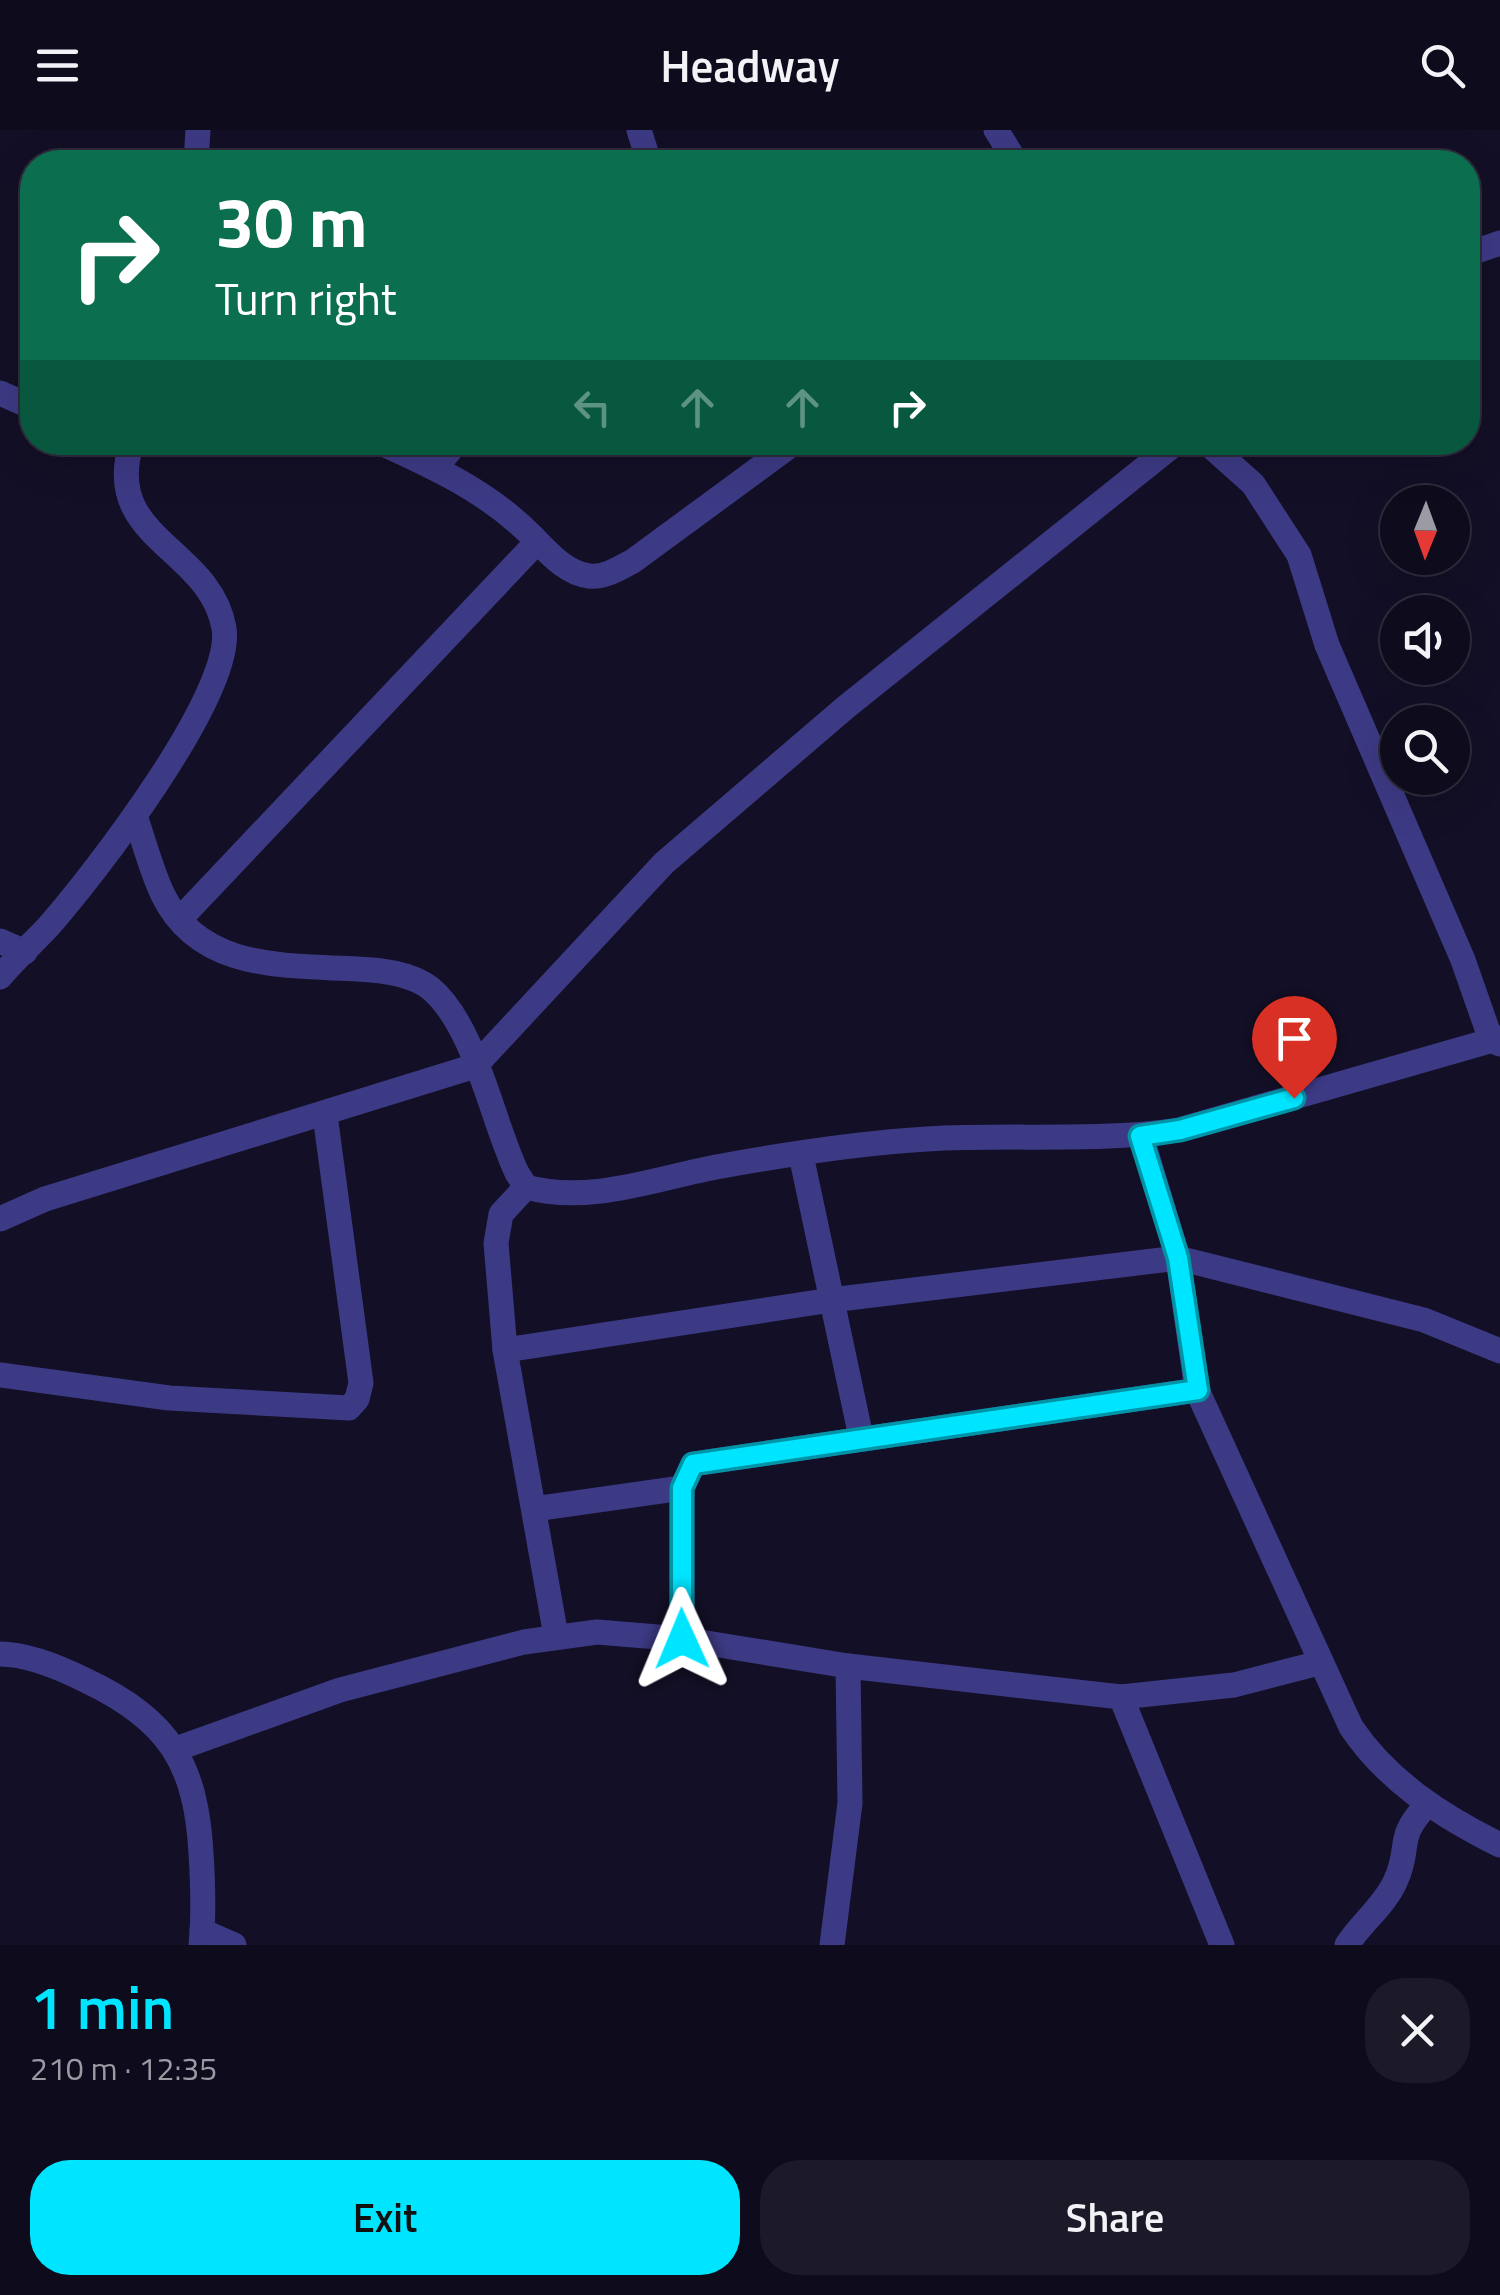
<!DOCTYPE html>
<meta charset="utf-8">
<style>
body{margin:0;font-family:"Titillium Web",sans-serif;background:#1c1929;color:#f1f3f6;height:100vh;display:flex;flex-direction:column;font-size:38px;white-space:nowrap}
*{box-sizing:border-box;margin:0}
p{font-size:32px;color:#9b9ba3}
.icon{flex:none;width:55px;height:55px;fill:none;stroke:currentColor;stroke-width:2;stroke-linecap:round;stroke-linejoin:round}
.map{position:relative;height:1815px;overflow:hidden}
.sheet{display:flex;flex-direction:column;background:#0e0b1c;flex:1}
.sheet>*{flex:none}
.guide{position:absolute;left:20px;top:20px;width:1460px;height:305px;border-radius:40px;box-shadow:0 10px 40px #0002,0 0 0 2px #2e2b3b;background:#0b6e4f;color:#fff;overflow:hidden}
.needle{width:65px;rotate:181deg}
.controls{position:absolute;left:1380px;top:355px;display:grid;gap:20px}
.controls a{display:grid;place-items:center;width:90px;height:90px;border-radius:50%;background:#0e0b1c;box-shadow:0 10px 40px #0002,0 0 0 2px #2e2b3b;font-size:50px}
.pin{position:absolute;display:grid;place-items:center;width:85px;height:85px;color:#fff;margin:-102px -42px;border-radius:50% 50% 50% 0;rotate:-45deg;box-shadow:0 0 10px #0007}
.pin .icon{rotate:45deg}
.me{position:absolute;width:110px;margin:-55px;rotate:359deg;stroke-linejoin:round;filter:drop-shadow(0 0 8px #0008)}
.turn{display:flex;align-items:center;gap:35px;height:210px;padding:0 30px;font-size:45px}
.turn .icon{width:130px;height:130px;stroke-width:2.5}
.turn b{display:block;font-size:70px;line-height:85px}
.lanes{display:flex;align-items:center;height:95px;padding:0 30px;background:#0003;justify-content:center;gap:50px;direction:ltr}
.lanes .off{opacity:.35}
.round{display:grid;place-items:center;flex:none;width:105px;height:105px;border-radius:40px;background:#1c1929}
.summary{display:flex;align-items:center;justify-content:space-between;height:170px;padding:0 30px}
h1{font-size:60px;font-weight:600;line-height:75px;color:#00e5ff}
.primary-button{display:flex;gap:20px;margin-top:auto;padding:20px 30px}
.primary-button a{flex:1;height:115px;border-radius:40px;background:#00e5ff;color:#111;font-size:40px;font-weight:600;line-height:115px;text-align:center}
.primary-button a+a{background:#1c1929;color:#f1f3f6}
header{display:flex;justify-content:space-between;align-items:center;height:130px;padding:0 30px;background:#0e0b1c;font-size:45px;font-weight:600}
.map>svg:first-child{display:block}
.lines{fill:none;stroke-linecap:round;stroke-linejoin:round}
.street{stroke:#3d3a85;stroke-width:25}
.route-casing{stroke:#0095a6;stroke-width:25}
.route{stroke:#00e5ff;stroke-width:18}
</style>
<header><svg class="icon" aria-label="menu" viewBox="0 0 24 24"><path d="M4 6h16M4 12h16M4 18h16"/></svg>Headway<svg class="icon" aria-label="search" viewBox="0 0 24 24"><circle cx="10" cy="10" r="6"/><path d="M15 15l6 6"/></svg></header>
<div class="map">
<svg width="1500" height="1815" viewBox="0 0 1500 1815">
<rect width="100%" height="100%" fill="#130f26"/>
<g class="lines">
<g class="street">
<path d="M 639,0 L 649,32"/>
<path d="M 996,0 L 1016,32"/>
<path d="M 196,32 L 198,0"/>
<path d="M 1468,124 L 1500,113"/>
<path d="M 0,263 L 32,277"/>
<path d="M 379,312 C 436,338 487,361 532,406 C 547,421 565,443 589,446 C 604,448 620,438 633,431 L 795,312"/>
<path d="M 1206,312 L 1253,354 L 1299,425 L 1327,515 L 1463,830 L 1491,910 L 1500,914"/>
<path d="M 436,337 L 457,312"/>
<path d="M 135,686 C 144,711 151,740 163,765 C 200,841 285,835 357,839 C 381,840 410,843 430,858 C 475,895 492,991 517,1043 L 526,1057 C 591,1075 658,1047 722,1036 C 788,1024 859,1013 927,1009 C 1011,1004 1096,1012 1179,1000 L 1500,908"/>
<path d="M 181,788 L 537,412"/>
<path d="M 0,811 L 25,822"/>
<path d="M 0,847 C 15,829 32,814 48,797 C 93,746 235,563 224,498 C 210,417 100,409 132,312"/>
<path d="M 1141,1006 L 1178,1128 L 1197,1260 L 1351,1597 C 1387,1651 1442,1686 1500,1715"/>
<path d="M 801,1025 L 861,1307"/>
<path d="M 526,1057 L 501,1084 L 496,1113 L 505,1220 L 556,1506"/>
<path d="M 0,1089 L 45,1069 L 475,936 L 664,733 L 846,577 L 1177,312"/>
<path d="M 505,1220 L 831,1170 L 1178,1128 L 1424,1190 L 1500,1221"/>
<path d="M 0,1245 L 169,1268 L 349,1278 L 357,1269 L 361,1253 L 325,985"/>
<path d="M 534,1379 L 682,1358"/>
<path d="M 682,1509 L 682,1358 L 693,1334 L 1197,1260"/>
<path d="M 0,1524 C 27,1524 63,1539 87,1551 C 169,1590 196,1634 201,1723 C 203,1754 204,1784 201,1815"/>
<path d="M 1121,1567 L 1222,1815"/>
<path d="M 176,1619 L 340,1560 L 524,1512 L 597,1502 L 682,1509 L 848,1536 L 1121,1567 L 1234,1555 L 1319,1533"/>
<path d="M 202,1801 L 234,1815"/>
<path d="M 832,1815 L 850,1673 L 848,1536"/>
<path d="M 1347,1815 C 1361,1793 1384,1776 1395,1752 C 1412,1717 1394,1709 1427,1675"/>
</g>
</g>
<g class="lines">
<g class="route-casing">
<path id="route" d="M 682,1509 L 682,1358 L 693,1334 L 1198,1260 L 1178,1128 L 1140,1006 L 1180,1000 L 1294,968"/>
</g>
<use href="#route" class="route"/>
</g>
</svg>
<div class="controls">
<a><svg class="needle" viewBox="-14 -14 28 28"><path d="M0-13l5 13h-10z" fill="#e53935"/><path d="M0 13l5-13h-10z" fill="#9b9ba3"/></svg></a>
<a><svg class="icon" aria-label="sound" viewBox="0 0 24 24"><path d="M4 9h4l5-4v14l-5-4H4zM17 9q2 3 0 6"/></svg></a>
<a><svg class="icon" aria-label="search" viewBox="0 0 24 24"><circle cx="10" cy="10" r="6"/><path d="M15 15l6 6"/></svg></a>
</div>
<div class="pin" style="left:1294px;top:968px;background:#d93025"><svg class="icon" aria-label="arrive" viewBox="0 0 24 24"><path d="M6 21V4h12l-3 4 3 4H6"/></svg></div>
<svg class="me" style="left:682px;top:1509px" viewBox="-20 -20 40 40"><path d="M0-17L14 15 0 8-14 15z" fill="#00e5ff" stroke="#fff" stroke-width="4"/></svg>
<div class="guide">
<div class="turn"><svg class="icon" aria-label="right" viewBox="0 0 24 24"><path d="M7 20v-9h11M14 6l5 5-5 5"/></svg><div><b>30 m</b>Turn right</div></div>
<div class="lanes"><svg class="icon off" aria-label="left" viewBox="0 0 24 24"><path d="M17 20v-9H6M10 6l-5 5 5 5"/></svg><svg class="icon off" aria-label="ahead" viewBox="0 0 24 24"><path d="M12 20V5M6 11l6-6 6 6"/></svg><svg class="icon off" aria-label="ahead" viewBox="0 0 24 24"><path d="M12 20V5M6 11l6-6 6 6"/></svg><svg class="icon" aria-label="right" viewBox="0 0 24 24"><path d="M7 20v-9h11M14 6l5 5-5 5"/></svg></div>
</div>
</div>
<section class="sheet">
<div class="summary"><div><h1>1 min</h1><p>210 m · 12:35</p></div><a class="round"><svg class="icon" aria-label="close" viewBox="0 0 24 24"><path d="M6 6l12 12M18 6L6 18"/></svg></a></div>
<div class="primary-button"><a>Exit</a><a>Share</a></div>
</section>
